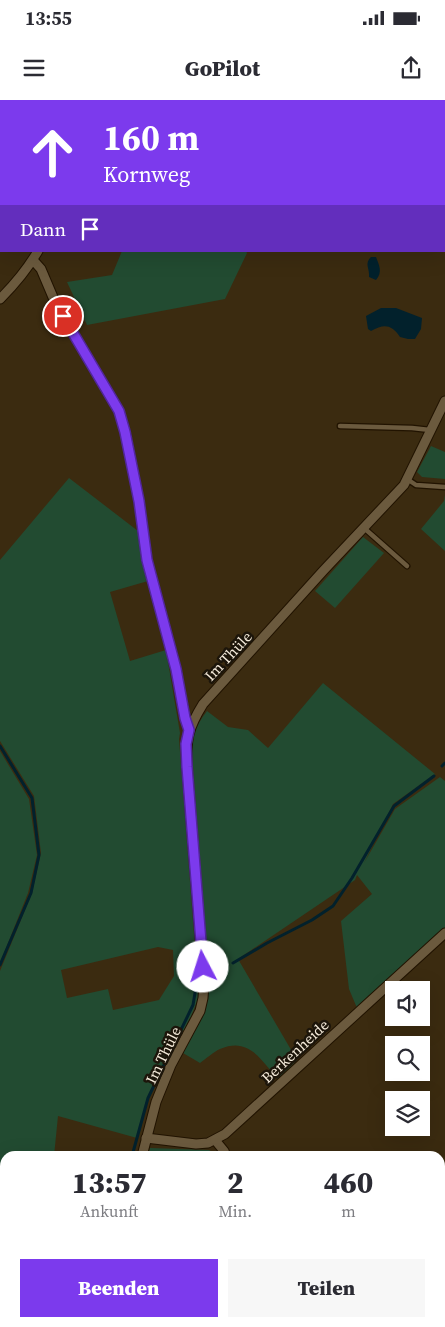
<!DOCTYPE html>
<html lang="de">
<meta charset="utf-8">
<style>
body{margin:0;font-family:"Source Serif 4",serif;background:#f7f7f7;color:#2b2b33;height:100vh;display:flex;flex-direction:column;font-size:19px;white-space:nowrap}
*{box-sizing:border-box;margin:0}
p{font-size:16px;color:#7c7c81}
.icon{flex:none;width:28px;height:28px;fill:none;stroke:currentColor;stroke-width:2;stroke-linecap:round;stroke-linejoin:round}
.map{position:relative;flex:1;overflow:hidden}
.panel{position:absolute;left:0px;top:1051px;width:445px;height:176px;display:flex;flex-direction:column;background:#fff;border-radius:15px 15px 0 0;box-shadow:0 5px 20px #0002}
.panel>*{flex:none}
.banner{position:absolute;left:0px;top:0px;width:445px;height:152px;box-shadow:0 5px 20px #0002;background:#7c3aed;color:#fff;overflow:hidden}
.controls{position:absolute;left:385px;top:881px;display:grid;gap:10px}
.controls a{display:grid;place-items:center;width:45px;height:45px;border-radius:0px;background:#fff;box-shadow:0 5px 20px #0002;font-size:25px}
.pin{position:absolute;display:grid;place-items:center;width:42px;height:42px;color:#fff;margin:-21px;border:2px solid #fff;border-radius:50%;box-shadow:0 1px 5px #0007}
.me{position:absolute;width:55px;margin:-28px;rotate:355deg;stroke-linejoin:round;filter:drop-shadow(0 0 4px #0008)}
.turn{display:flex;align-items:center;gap:18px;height:105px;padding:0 20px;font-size:22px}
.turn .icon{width:65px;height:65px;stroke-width:2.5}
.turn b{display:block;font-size:35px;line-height:42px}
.then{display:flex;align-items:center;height:48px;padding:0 20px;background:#0003;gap:10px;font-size:19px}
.eta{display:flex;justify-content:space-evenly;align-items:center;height:85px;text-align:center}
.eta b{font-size:30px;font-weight:800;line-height:35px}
.cta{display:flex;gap:10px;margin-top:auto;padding:10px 20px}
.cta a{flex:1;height:58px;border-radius:0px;background:#7c3aed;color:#fff;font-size:20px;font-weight:800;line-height:58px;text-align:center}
.cta a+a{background:#f7f7f7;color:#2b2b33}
.status{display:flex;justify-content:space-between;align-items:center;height:35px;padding:0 25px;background:#fff;direction:ltr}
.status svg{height:14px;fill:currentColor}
header{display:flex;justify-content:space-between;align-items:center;height:65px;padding:0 20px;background:#fff;font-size:22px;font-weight:800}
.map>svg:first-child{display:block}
.green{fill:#224b31;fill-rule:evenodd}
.water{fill:#02212c}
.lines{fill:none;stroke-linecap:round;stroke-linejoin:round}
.stream{stroke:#02212c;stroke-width:3}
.lane-casing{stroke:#211300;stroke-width:7}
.street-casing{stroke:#211300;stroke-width:11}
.lane{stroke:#6b5a3e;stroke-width:4.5}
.street{stroke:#6b5a3e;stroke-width:9}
.route-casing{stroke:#51269a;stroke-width:12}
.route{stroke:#7c3aed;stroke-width:9}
.labels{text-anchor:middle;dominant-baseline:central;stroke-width:5;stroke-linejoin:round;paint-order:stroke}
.street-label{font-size:15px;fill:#f4eada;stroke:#1c150a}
</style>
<div class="status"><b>13:55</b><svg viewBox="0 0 49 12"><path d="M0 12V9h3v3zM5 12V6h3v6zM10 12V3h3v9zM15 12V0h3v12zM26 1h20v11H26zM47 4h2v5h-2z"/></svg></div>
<header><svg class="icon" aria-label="menu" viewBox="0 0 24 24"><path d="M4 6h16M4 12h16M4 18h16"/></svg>GoPilot<svg class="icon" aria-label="share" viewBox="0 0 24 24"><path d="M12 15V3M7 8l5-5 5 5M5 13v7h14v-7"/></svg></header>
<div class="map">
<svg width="445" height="1227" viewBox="0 0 445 1227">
<rect width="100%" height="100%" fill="#3b2b10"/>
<g class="green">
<path d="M 122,151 L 246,151 L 247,153 L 225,199 L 87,225 L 67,182 L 112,175 Z"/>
<path d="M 431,346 L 445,352 L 445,379 L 422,377 L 417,372 Z"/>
<path d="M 69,378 L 138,431 L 148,481 L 110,492 L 130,561 L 166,550 L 180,633 L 179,639 L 195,847 L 198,873 L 198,899 L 190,919 L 150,994 L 137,1038 L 58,1016 L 54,1056 L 5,1056 L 5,1156 L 0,1158 L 0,871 L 32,793 L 41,753 L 34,696 L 0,641 L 0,460 ZM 158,847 L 173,850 L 174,876 L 159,900 L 113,910 L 108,889 L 67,898 L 61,870 Z"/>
<path d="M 445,395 L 445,451 L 421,429 L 444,401 Z"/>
<path d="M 363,437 L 384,453 L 335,508 L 315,491 Z"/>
<path d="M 323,583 L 435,674 L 393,704 L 364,763 L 395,709 L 440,677 L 445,681 L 445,828 L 357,908 L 349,889 L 341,821 L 372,794 L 357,775 L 355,780 L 238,859 L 297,960 L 278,979 C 260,959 249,937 220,949 C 213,952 206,959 200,963 L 183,953 C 194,933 205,914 208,891 C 209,885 208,878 209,872 L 192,654 C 193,634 195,627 207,611 L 228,627 L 248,630 L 268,648 Z"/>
<path d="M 0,651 L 29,699 L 37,755 L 28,793 L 0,863 Z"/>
<path d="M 150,1048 L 209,1050 L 219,1056 L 148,1056 Z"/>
<path d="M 0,1167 L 5,1167 L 5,1222 L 100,1223 L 99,1227 L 0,1227 Z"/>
</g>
<g class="water">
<path d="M 371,157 L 376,157 C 379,165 383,172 376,180 L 369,177 C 370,168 364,164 371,157 Z"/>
<path d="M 381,208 L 396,208 L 422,218 L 421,229 L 415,239 L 408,239 L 400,237 C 391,224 384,224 371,231 L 368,229 L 366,216 Z"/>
</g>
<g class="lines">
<g class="stream">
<path d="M 0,646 L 32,698 L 39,755 L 31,793 L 0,865"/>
<path d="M 442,666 L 445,663"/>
<path d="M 233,863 L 267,843 L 312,820 L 333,806 L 352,778 L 394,706 L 434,676"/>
<path d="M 132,1056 L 148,998 L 193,905 L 196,887 L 196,869"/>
<path d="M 0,1163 L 5,1161"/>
</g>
<g class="lane-casing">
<g id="lane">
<path d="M 340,326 L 412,328 L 430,330"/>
<path d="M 407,379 L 416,385 L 445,387"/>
<path d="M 364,428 L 407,466"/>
<path d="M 198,1227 L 199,1222"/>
</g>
</g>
<g class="street-casing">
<g id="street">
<path d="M 276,0 L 279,1"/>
<path d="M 113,1 L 114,0"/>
<path d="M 173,1 L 173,0"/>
<path d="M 393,1 L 393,0"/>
<path d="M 0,20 L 1,22"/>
<path d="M 444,69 L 445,69"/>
<path d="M 33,160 L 41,169 L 55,202 L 119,311 L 125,331 L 139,401 L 147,460 L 176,569 L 185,618 L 189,630"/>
<path d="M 0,199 C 14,185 28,168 38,151"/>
<path d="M 146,1038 L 196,1044 L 208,1043 L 225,1034 L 445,833"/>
<path d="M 215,1040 L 224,1051 L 226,1056"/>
<path d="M 142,1056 L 156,1002 L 171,965 L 200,911 L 203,898 L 204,884 L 187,667 C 186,639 188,628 203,604 L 323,471 L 404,385 L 445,301"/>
<path d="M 276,1222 L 277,1227"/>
<path d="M 105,1227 L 106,1222"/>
</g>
</g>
<use href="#lane" class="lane"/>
<use href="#street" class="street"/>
</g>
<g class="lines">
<g class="route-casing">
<path id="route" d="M 63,216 L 119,311 L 125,332 L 139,401 L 147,460 L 176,569 L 185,618 L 189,630 L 186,644 L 187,667 L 203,867"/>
</g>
<use href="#route" class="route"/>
</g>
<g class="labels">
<g class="street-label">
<text transform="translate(228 556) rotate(-47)">Im Thüle</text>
<text transform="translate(295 951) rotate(-43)">Berkenheide</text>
<text transform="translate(163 955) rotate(-64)">Im Thüle</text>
</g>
</g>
</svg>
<div class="controls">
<a><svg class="icon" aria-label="sound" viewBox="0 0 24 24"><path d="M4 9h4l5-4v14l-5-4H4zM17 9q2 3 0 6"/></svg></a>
<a><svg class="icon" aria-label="search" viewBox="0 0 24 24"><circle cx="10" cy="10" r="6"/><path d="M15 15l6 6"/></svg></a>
<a><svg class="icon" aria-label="layers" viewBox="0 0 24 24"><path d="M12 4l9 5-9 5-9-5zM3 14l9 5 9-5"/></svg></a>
</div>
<div class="pin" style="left:63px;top:216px;background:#d93025"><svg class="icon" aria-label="arrive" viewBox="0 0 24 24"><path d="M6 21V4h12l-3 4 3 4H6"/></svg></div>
<svg class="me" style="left:203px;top:867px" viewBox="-20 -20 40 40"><circle r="19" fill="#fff"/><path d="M0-13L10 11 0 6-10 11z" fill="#7c3aed"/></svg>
<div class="banner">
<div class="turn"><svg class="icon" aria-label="ahead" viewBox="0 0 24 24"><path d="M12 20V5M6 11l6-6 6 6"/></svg><div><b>160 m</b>Kornweg</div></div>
<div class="then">Dann<svg class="icon" aria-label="arrive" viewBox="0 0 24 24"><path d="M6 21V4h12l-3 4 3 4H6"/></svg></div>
</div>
<section class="panel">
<div class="eta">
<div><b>13:57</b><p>Ankunft</p></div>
<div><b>2</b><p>Min.</p></div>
<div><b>460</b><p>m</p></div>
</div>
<div class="cta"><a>Beenden</a><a>Teilen</a></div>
</section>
</div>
